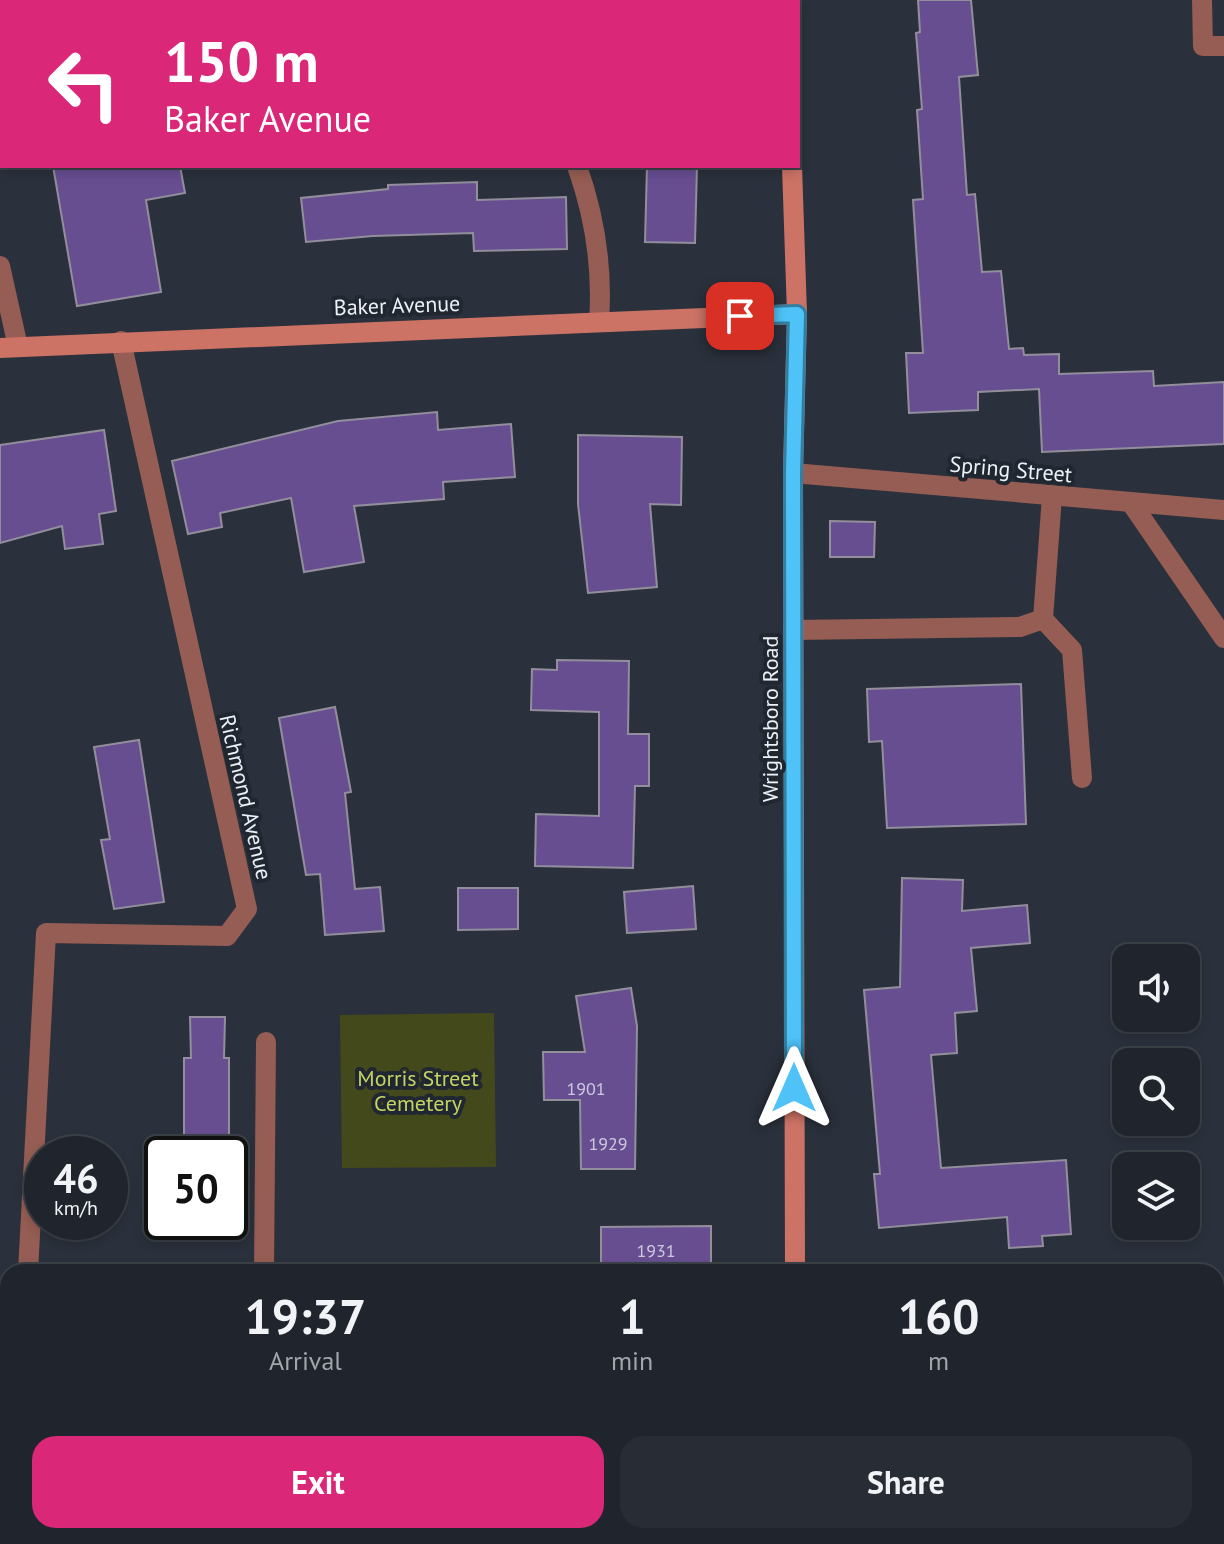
<!DOCTYPE html>
<style>
body{margin:0;font-family:"PT Sans",sans-serif;background:#282d35;color:#f1f3f6;height:100vh;display:flex;flex-direction:column;font-size:30px;white-space:nowrap}
*{box-sizing:border-box;margin:0}
p{font-size:26px;color:#a2a5aa}
.icon{flex:none;width:44px;height:44px;fill:none;stroke:currentColor;stroke-width:2;stroke-linecap:round;stroke-linejoin:round}
.map{position:relative;flex:1;overflow:hidden}
.drawer{position:absolute;left:0px;top:1264px;width:1224px;height:280px;display:flex;flex-direction:column;background:#20252d;border-radius:24px 24px 0 0;box-shadow:0 4px 12px #0003,0 0 0 2px #3d4249}
.drawer>*{flex:none}
.hud{position:absolute;left:0px;top:0px;width:800px;height:168px;box-shadow:0 4px 12px #0003,0 0 0 2px #3d4249;background:#db2777;color:#fff;overflow:hidden}
.buttons{position:absolute;left:1112px;top:944px;display:grid;gap:16px}
.buttons a{display:grid;place-items:center;width:88px;height:88px;border-radius:16px;background:#20252d;box-shadow:0 4px 12px #0003,0 0 0 2px #3d4249;font-size:40px}
.speed{position:absolute;left:24px;top:1136px;display:flex;gap:16px;font-size:40px;font-weight:700;text-align:center}
.speed>*{display:grid;place-content:center;width:104px;height:104px;border-radius:50%;background:#20252d;box-shadow:0 4px 12px #0003,0 0 0 2px #3d4249;line-height:1}
.speed small{font-size:20px;font-weight:400}
.speed .limit{border:4px solid #111;border-radius:12px;background:#fff;color:#111}
.pin{position:absolute;display:grid;place-items:center;width:68px;height:68px;color:#fff;margin:-34px;border-radius:16px;box-shadow:0 4px 12px #0006}
.me{position:absolute;width:88px;margin:-44px;rotate:0deg;stroke-linejoin:round;filter:drop-shadow(0 0 6px #0008)}
.turn{display:flex;align-items:center;gap:28px;height:168px;padding:0 32px;font-size:36px}
.turn .icon{width:104px;height:104px;stroke-width:2.5}
.turn b{display:block;font-size:56px;line-height:68px}
.eta{display:flex;justify-content:space-evenly;align-items:center;height:136px;text-align:center}
.eta b{font-size:48px;font-weight:600;line-height:56px}
.action{display:flex;gap:16px;margin-top:auto;padding:16px 32px}
.action a{flex:1;height:92px;border-radius:24px;background:#db2777;color:#fff;font-size:32px;font-weight:600;line-height:92px;text-align:center}
.action a+a{background:#282d35;color:#f1f3f6}
.map>svg:first-child{display:block}
.green{fill:#44491c}
.building{fill:#674e91;stroke:#928e9c;stroke-width:2}
.lines{fill:none;stroke-linecap:round;stroke-linejoin:round}
.lane{stroke:#955d53;stroke-width:20}
.street{stroke:#955d53;stroke-width:20}
.secondary{stroke:#cc7365;stroke-width:20}
.route-casing{stroke:#337fa1;stroke-width:20}
.route{stroke:#4fc3f7;stroke-width:14}
.labels{text-anchor:middle;dominant-baseline:central;stroke-width:8;stroke-linejoin:round;paint-order:stroke}
.number-label{font-size:18px;fill:#cbc8de}
.street-label{font-size:22px;fill:#ecf0f7;stroke:#212731}
.park-label{font-size:22px;fill:#c5d362;stroke:#212731}
</style>
<div class="map">
<svg width="1224" height="1544" viewBox="0 0 1224 1544">
<rect width="100%" height="100%" fill="#2b313c"/>
<path class="green" d="M 494,1013 L 496,1167 L 342,1168 L 340,1015 Z"/>
<g class="building">
<path d="M 918,0 L 971,0 L 978,75 L 959,77 L 967,195 L 975,194 L 982,272 L 1001,271 L 1009,349 L 1023,348 L 1024,355 L 1059,354 L 1059,374 L 1153,371 L 1154,386 L 1224,382 L 1224,444 L 1042,452 L 1039,389 L 978,392 L 978,410 L 909,413 L 906,353 L 923,353 L 913,200 L 923,199 L 917,110 L 922,109 L 916,33 L 920,32 Z"/>
<path d="M 53,166 L 180,166 L 185,193 L 146,200 L 161,292 L 77,306 Z"/>
<path d="M 647,166 L 697,166 L 695,243 L 645,242 Z"/>
<path d="M 477,182 L 477,200 L 566,197 L 567,249 L 474,251 L 473,233 L 373,236 L 306,242 L 301,198 L 388,189 L 388,185 Z"/>
<path d="M 437,412 L 438,430 L 511,424 L 515,477 L 443,482 L 444,499 L 354,506 L 364,562 L 304,572 L 291,498 L 220,513 L 222,527 L 188,534 L 172,461 L 338,421 Z"/>
<path d="M 104,430 L 116,511 L 99,514 L 103,544 L 65,549 L 62,526 L 0,543 L 0,445 Z"/>
<path d="M 578,435 L 682,437 L 681,505 L 650,504 L 657,587 L 588,593 L 578,504 Z"/>
<path d="M 830,521 L 875,522 L 874,557 L 830,557 Z"/>
<path d="M 557,660 L 629,661 L 628,734 L 649,734 L 649,786 L 635,786 L 633,868 L 535,866 L 536,814 L 599,816 L 599,712 L 531,710 L 532,669 L 557,670 Z"/>
<path d="M 1021,684 L 1026,824 L 887,828 L 882,741 L 869,742 L 867,689 Z"/>
<path d="M 335,707 L 351,792 L 345,793 L 355,889 L 380,887 L 384,931 L 325,935 L 320,874 L 306,875 L 279,718 Z"/>
<path d="M 139,740 L 164,902 L 114,909 L 101,840 L 110,839 L 94,747 Z"/>
<path d="M 902,878 L 963,880 L 962,911 L 1027,905 L 1030,943 L 971,948 L 977,1011 L 955,1013 L 957,1053 L 931,1055 L 941,1168 L 1066,1160 L 1071,1234 L 1042,1236 L 1043,1246 L 1009,1248 L 1007,1217 L 879,1228 L 874,1174 L 880,1174 L 864,990 L 900,987 Z"/>
<path d="M 693,886 L 696,929 L 627,933 L 624,892 Z"/>
<path d="M 458,888 L 518,888 L 518,929 L 458,930 Z"/>
<path d="M 631,988 L 637,1026 L 635,1169 L 581,1169 L 580,1100 L 544,1100 L 543,1052 L 585,1052 L 576,996 Z"/>
<path d="M 190,1017 L 225,1017 L 224,1058 L 229,1058 L 229,1154 L 184,1154 L 184,1058 L 191,1058 Z"/>
<path d="M 711,1226 L 711,1272 L 601,1272 L 601,1227 Z"/>
</g>
<g class="lines">
<g class="lane">
<path d="M 1202,0 L 1203,46 L 1224,46"/>
<path d="M 577,166 C 595,217 603,267 599,321"/>
<path d="M 1052,496 L 1043,619 L 1072,650 L 1082,778"/>
<path d="M 793,630 L 1020,627 L 1043,619"/>
<path d="M 264,1272 L 266,1042"/>
<path d="M 0,1515 L 8,1515"/>
</g>
<g class="street">
<path d="M 0,266 L 18,347"/>
<path d="M 793,473 L 1224,510"/>
<path d="M 1132,504 L 1224,638"/>
<path d="M 28,1272 L 46,933 L 227,936 L 247,909 L 121,341"/>
<path d="M 0,1328 L 8,1328"/>
<path d="M 28,1536 L 28,1544"/>
</g>
<g class="secondary">
<path d="M 786,0 L 786,2"/>
<path d="M 792,166 L 797,314 L 793,473 L 795,1272"/>
<path d="M 0,348 L 797,314"/>
<path d="M 793,1544 L 793,1536"/>
</g>
</g>
<g class="lines">
<g class="route-casing">
<path id="route" d="M 740,316 L 797,314 L 793,473 L 794,1088"/>
</g>
<use href="#route" class="route"/>
</g>
<g class="labels">
<g class="number-label">
<text x="586" y="1088">1901</text>
<text x="608" y="1143">1929</text>
<text x="656" y="1250">1931</text>
</g>
<g class="street-label">
<text transform="translate(397 305) rotate(-2)">Baker Avenue</text>
<text transform="translate(1011 469) rotate(5)">Spring Street</text>
<text transform="translate(770 719) rotate(-90)">Wrightsboro Road</text>
<text transform="translate(246 797) rotate(77)">Richmond Avenue</text>
</g>
<g class="park-label">
<text x="418" y="1078">Morris Street<tspan x="418" dy="25">Cemetery</tspan></text>
</g>
</g>
</svg>
<div class="buttons">
<a><svg class="icon" aria-label="sound" viewBox="0 0 24 24"><path d="M4 9h4l5-4v14l-5-4H4zM17 9q2 3 0 6"/></svg></a>
<a><svg class="icon" aria-label="search" viewBox="0 0 24 24"><circle cx="10" cy="10" r="6"/><path d="M15 15l6 6"/></svg></a>
<a><svg class="icon" aria-label="layers" viewBox="0 0 24 24"><path d="M12 4l9 5-9 5-9-5zM3 14l9 5 9-5"/></svg></a>
</div>
<div class="speed"><div>46<small>km/h</small></div><div class="limit">50</div></div>
<div class="pin" style="left:740px;top:316px;background:#d93025"><svg class="icon" aria-label="arrive" viewBox="0 0 24 24"><path d="M6 21V4h12l-3 4 3 4H6"/></svg></div>
<svg class="me" style="left:794px;top:1088px" viewBox="-20 -20 40 40"><path d="M0-17L14 15 0 8-14 15z" fill="#4fc3f7" stroke="#fff" stroke-width="4"/></svg>
<div class="hud">
<div class="turn"><svg class="icon" aria-label="left" viewBox="0 0 24 24"><path d="M17 20v-9H6M10 6l-5 5 5 5"/></svg><div><b>150 m</b>Baker Avenue</div></div>
</div>
<section class="drawer">
<div class="eta">
<div><b>19:37</b><p>Arrival</p></div>
<div><b>1</b><p>min</p></div>
<div><b>160</b><p>m</p></div>
</div>
<div class="action"><a>Exit</a><a>Share</a></div>
</section>
</div>
